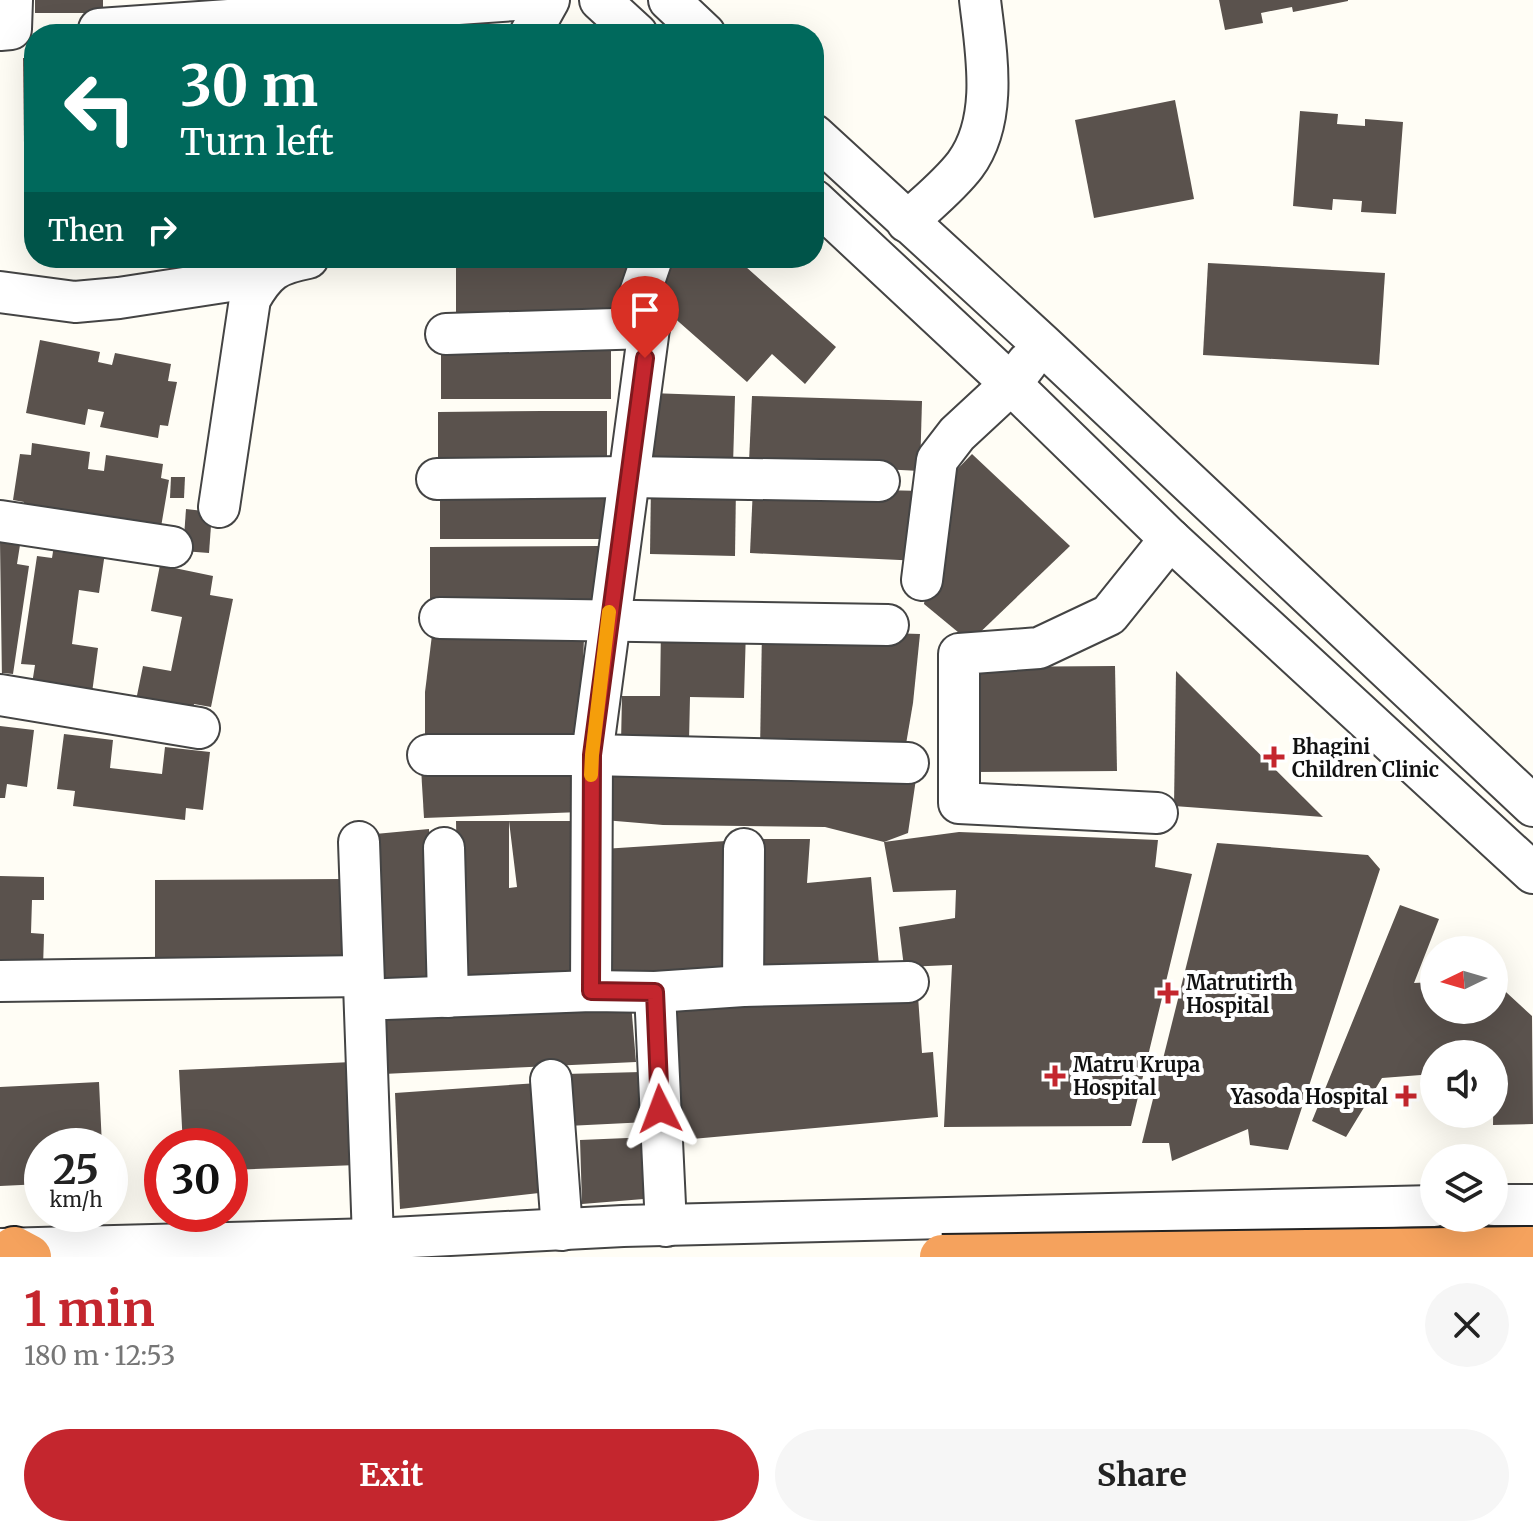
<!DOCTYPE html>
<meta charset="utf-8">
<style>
body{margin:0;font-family:Merriweather,serif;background:#f6f6f6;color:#222;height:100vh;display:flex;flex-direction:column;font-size:30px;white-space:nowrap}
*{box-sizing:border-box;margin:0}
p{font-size:26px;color:#767676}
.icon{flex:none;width:44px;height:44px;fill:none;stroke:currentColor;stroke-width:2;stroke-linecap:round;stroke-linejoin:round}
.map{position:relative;height:1257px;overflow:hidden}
.drawer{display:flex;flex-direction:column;background:#fff;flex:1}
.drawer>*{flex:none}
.top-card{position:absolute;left:24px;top:24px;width:800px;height:244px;border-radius:32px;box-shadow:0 8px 32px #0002;background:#00695c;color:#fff;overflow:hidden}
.needle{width:52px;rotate:265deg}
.fabs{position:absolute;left:1420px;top:936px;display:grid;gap:16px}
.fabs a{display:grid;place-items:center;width:88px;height:88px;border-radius:50%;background:#fff;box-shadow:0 8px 32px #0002;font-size:40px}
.speed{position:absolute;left:24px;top:1128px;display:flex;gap:16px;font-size:40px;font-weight:700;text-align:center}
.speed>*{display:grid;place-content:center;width:104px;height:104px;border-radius:50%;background:#fff;box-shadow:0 8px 32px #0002;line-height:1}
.speed small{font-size:20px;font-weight:400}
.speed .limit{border:12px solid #d22;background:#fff;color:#111}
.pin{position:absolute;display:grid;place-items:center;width:68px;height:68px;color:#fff;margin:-82px -34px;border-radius:50% 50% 50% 0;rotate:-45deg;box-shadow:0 0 8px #0007}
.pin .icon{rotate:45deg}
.me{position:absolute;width:88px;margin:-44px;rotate:357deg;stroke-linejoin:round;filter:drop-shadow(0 0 6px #0008)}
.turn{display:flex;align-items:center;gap:28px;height:168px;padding:0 24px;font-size:36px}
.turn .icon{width:104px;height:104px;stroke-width:2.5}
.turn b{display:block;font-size:56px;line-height:68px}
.then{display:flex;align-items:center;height:76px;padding:0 24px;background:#0003;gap:16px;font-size:30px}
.round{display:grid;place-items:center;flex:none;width:84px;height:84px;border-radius:42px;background:#f6f6f6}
.overview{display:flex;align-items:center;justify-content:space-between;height:136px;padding:0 24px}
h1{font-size:48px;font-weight:700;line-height:60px;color:#c4262e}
.primary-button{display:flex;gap:16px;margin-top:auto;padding:16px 24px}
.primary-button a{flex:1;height:92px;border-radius:48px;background:#c4262e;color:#fff;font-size:32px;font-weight:700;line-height:92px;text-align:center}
.primary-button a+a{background:#f6f6f6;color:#222}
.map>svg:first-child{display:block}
.building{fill:#5a524d;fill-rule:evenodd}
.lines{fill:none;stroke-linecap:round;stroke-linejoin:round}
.minor-casing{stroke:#444;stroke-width:44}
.highway-casing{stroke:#222;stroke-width:48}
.minor{stroke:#fff;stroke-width:40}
.highway{stroke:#f5a25d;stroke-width:44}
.highway-bridge-casing{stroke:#222;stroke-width:48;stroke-linecap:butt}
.highway-bridge{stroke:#f5a25d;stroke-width:44}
.route-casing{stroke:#7f191e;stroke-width:20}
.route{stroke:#c4262e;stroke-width:14}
.slow{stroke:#f59e0b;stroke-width:14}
.poi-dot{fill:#c4262e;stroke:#fff;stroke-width:3}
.labels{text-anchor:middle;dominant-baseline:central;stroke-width:8;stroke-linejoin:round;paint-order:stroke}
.poi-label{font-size:20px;font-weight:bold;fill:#111;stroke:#fff;text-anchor:start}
</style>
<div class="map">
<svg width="1533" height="1257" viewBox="0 0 1533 1257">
<rect width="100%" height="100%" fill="#fffdf5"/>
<g class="building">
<rect x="35" y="0" width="68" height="13"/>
<path d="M 1219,0 L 1348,0 L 1348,1 L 1293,12 L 1292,7 L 1261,13 L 1263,23 L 1225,30 Z"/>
<rect x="393" y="26" width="59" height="8"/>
<path d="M 23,58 L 34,58 L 34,230 L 25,230 Z"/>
<path d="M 1175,100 L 1194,199 L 1094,218 L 1075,120 Z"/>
<path d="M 1300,111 L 1338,114 L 1337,124 L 1365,126 L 1365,119 L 1403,122 L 1396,214 L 1361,212 L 1362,201 L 1333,199 L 1332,210 L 1293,206 Z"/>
<path d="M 667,258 L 736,258 L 836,347 L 805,384 L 772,354 L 747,382 L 654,300 Z"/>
<path d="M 1208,263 L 1385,273 L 1379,365 L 1203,355 Z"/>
<path d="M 561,264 L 626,264 L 626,319 L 456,319 L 456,265 Z"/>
<path d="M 40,340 L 100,352 L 98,362 L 112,365 L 115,353 L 171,364 L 168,381 L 177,382 L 168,426 L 160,425 L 158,438 L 100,427 L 104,412 L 88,409 L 85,425 L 26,413 Z"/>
<path d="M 611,344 L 611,399 L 441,399 L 441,345 Z"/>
<path d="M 650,393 L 735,396 L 733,465 L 649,463 Z"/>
<path d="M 752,396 L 922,401 L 920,471 L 749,462 Z"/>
<path d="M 542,411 L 607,411 L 607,466 L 438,466 L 438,412 Z"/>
<path d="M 32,443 L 90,452 L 88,469 L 104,471 L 106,455 L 163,464 L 161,478 L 169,480 L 161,527 L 92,530 L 95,514 L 82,512 L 80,528 L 21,519 L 24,502 L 13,500 L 20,454 L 31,455 Z"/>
<path d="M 972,454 L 1070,546 L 970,642 L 924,604 L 943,484 Z"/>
<path d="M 171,477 L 185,477 L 184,498 L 170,498 Z"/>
<path d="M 651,484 L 736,486 L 735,556 L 650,554 Z"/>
<path d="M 609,485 L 609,539 L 440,539 L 440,486 Z"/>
<path d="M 753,487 L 923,491 L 921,561 L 750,553 Z"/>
<path d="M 186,509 L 212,512 L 209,553 L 183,551 Z"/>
<path d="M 55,539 L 106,546 L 99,593 L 79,590 L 72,644 L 98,648 L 92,693 L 32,684 L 35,665 L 21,664 L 37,556 L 52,558 Z"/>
<path d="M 0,542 L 20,545 L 17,564 L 29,566 L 13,674 L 3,673 L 2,681 Z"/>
<path d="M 600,546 L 600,601 L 430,601 L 430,547 Z"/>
<path d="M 160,565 L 213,576 L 210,595 L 233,599 L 211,707 L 194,704 L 190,722 L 134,710 L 143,666 L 171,671 L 182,617 L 151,611 Z"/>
<path d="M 661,626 L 746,629 L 744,698 L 690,697 L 689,741 L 621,743 L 622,696 L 660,696 Z"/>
<path d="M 762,629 L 920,634 L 913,703 L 905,750 L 760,751 Z"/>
<path d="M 432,635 L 584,638 L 580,742 L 425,740 L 425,692 Z"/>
<path d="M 1115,666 L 1117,771 L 972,772 L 971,667 Z"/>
<path d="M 1176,671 L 1323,817 L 1174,806 Z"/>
<path d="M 0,726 L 34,730 L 27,787 L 7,784 L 5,798 L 0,798 Z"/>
<path d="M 64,734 L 113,740 L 110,768 L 162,774 L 165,747 L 210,752 L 203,810 L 186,808 L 185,820 L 73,806 L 75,791 L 57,789 Z"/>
<path d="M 421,768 L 581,769 L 581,812 L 424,818 Z"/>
<path d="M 604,769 L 916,779 L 908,833 L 884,842 L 825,827 L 663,825 L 604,820 Z"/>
<path d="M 456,821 L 576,821 L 579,978 L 459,979 ZM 509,821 L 517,887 L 509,888 Z"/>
<path d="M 429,829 L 433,981 L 384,984 L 375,834 Z"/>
<path d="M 959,832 L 1158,840 L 1155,867 L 1192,874 L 1131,1126 L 944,1127 L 952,965 L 904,967 L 899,927 L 955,918 L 956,890 L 893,892 L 884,842 Z"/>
<path d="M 756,839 L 810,839 L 807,883 L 871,877 L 879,965 L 758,972 Z"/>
<path d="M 726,841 L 730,967 L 610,973 L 603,849 Z"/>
<path d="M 1217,843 L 1368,855 L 1380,869 L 1288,1150 L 1250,1145 L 1248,1129 L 1172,1161 L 1169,1143 L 1142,1143 Z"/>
<path d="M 0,876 L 44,877 L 44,900 L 32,900 L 31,933 L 44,934 L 43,968 L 0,967 Z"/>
<path d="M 347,879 L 347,969 L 155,969 L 155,880 Z"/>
<path d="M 1400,905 L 1439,919 L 1414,983 L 1434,982 L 1434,1010 L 1494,1010 L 1494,981 L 1532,1016 L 1533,1124 L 1493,1125 L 1494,1054 L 1434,1054 L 1434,1074 L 1382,1078 L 1346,1137 L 1312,1121 Z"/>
<path d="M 918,996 L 922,1053 L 933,1052 L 938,1117 L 681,1140 L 676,1071 L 677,1005 Z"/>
<path d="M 631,1003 L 636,1062 L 383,1074 L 383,1012 Z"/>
<path d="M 352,1062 L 357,1165 L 230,1170 L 230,1146 L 183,1146 L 179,1070 Z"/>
<path d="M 641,1072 L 648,1122 L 567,1126 L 565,1074 Z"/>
<path d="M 99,1082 L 102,1146 L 42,1146 L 42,1184 L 0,1186 L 0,1087 Z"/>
<path d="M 538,1083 L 548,1192 L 400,1209 L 395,1093 Z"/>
<path d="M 651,1137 L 656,1198 L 582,1204 L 580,1140 Z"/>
</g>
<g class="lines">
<g class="minor-casing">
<g id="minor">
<path d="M 600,0 L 637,34"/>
<path d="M 669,0 L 705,34"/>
<path d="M 99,29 L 515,0"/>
<path d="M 0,30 L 11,29 L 12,0"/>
<path d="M 530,34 L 549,0"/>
<path d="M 814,135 L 1042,344 L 1533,806"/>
<path d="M 814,200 L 1011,384 L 1170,539 L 1533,873"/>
<path d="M 907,222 C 926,204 949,186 965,165 C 999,119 986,52 980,0"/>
<path d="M 0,292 L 75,302 L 119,298 L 262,276"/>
<path d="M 446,334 L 649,328"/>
<path d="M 437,479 L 630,477 L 879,481"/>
<path d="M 219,507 L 250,299 C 266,271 276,264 308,258"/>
<path d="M 0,521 L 172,547"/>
<path d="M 922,580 L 937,460 L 957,434 L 1011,384 L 1027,363"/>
<path d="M 440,618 L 888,625"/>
<path d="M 0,695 L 199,728"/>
<path d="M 428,755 L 592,755 L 908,763"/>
<path d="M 1157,813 L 959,803 L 959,654 L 1039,648 L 1109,615 L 1170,539"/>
<path d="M 359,842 L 373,1239"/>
<path d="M 444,848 L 448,997"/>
<path d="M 0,981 L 363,976"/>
<path d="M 743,986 L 744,849"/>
<path d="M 591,991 L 592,755 L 649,328 L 638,299 L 652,258"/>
<path d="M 655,992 L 666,1226"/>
<path d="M 386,999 L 591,991 L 655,992 L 743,986 L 908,982"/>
<path d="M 551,1080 L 562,1230"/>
<path d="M 1494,1205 L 1533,1205"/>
<path d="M 0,1249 L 373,1239 L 623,1226 L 1434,1206"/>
</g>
</g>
<g class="highway-casing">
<path id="highway" d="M 14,1249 L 29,1257"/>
</g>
<use href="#minor" class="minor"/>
<use href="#highway" class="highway"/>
<g class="highway-bridge-casing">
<path id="highway-bridge" d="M 942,1257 L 1533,1249"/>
</g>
<use href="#highway-bridge" class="highway-bridge"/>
</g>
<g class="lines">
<g class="route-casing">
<path id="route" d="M 645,358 L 592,755 L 591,991 L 655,992 L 660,1109"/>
</g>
<use href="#route" class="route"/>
<path class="slow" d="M 591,775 L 592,755 L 609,612"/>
</g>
<g class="poi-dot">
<path d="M1270 745h8v8h8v8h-8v8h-8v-8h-8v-8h8z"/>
<path d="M1164 981h8v8h8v8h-8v8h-8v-8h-8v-8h8z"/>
<path d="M1051 1064h8v8h8v8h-8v8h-8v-8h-8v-8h8z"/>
<path d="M1402 1084h8v8h8v8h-8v8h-8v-8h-8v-8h8z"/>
</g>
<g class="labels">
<g class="poi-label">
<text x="1292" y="746">Bhagini<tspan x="1292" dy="23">Children Clinic</tspan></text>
<text x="1186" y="982">Matrutirth<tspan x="1186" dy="23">Hospital</tspan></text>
<text x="1073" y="1064">Matru Krupa<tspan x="1073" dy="23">Hospital</tspan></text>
<text x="1388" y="1096" text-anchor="end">Yasoda Hospital</text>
</g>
</g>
</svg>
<div class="fabs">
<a><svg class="needle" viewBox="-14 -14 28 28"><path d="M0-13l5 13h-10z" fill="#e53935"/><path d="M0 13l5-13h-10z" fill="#767676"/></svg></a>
<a><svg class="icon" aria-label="sound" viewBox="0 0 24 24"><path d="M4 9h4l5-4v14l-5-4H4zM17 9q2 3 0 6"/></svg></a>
<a><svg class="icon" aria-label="layers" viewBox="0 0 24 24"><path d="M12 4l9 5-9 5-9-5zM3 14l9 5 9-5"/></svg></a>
</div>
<div class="speed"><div>25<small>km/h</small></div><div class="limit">30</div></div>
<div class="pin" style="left:645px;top:358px;background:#d93025"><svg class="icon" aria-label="arrive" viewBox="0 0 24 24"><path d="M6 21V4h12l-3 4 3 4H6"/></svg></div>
<svg class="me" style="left:660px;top:1109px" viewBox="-20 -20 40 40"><path d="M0-17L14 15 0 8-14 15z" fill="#c4262e" stroke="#fff" stroke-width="4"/></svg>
<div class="top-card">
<div class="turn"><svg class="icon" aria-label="left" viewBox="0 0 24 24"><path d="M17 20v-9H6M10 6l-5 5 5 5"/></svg><div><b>30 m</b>Turn left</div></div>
<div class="then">Then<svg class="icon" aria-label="right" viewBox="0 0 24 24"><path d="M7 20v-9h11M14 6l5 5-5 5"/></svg></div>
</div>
</div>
<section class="drawer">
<div class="overview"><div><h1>1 min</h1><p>180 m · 12:53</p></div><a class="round"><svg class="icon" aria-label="close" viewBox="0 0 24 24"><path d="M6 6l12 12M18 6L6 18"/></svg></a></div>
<div class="primary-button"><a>Exit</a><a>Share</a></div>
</section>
